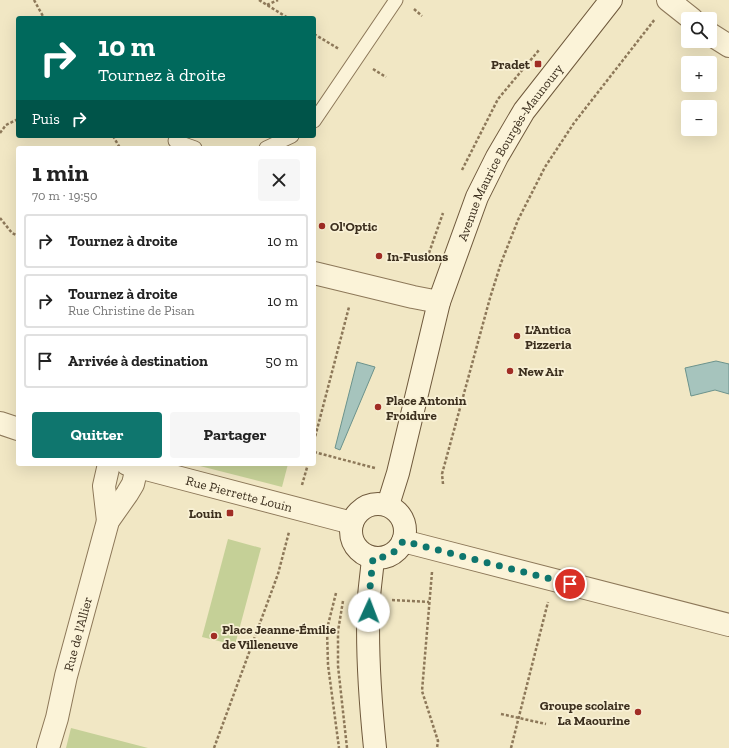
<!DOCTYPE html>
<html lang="fr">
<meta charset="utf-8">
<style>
body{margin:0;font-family:"Zilla Slab",serif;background:#f6f6f6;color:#222;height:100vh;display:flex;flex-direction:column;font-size:15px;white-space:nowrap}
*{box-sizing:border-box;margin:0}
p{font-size:13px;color:#767676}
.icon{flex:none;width:22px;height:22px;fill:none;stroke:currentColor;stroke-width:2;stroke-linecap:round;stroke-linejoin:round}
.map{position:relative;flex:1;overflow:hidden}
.panel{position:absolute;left:16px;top:146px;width:300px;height:320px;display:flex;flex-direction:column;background:#fff;border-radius:4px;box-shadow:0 4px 16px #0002}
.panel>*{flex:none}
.hud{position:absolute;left:16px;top:16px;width:300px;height:122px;border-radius:4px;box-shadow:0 4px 16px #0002;background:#00695c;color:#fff;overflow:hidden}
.controls{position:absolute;left:681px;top:12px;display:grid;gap:8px}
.controls a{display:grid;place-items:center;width:36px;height:36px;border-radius:4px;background:#fff;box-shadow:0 4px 16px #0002;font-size:20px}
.pin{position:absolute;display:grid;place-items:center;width:34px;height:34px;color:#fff;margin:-17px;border:2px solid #fff;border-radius:50%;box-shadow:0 1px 4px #0007}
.me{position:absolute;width:44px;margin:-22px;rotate:2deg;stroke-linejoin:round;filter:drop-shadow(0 0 3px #0008)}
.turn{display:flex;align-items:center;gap:14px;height:84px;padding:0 16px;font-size:18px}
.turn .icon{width:52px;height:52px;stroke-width:2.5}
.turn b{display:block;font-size:28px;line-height:34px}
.then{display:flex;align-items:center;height:38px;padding:0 16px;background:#0003;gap:8px;font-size:15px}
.round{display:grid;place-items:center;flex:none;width:42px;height:42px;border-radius:4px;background:#f6f6f6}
.overview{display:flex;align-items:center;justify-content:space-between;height:68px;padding:0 16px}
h1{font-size:24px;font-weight:700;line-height:30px}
.action{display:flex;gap:8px;margin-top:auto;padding:8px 16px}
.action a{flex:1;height:46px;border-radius:4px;background:#0f766e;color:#fff;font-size:16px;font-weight:700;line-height:46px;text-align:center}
.action a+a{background:#f6f6f6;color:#222}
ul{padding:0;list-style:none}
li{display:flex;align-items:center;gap:12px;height:54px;margin:0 8px 6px;padding:0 8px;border:2px solid #e0e0e0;border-radius:4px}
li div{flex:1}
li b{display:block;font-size:15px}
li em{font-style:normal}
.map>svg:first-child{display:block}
.green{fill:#c5d097}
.water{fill:#a6c4bd;stroke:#6c938c}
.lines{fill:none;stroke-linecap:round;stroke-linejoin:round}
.lane-casing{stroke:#8d7859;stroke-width:15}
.street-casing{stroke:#8d7859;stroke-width:24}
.secondary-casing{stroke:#6f593c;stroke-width:24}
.path{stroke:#8d7859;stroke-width:2.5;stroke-dasharray:3 2;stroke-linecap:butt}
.lane{stroke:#fbf3d8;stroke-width:13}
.street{stroke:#fbf3d8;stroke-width:22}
.secondary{stroke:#fbf3d8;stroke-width:22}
.route{stroke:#0f766e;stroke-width:7;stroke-dasharray:0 12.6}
.poi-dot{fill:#a02d25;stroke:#f8f0d4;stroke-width:1.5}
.labels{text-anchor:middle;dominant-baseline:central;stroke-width:3.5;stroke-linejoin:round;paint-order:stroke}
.poi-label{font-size:13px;font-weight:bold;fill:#3c2f1e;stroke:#f8f0d4;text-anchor:start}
.street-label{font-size:13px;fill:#3c2f1e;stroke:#f8f0d4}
</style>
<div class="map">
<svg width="729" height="748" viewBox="0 0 729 748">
<rect width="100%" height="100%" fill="#f1e7c4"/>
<g class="green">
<path d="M 192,464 L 288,464 L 282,487 Z"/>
<path d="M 228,539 L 261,548 L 235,645 L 202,637 Z"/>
<path d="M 71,728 L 148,748 L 66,748 Z"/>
</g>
<g class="water">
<path d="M 716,361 L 729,364 L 729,394 L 715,390 L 691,396 L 685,368 Z"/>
<path d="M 357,362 L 375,367 L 340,450 L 335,448 Z"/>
</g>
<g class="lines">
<g class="lane-casing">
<g id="lane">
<path d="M 314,121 L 396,0"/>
<path d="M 175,141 L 195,148"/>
<path d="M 266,148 L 292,136"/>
</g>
</g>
<g class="street-casing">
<g id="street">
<path d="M 668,0 L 692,19"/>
<path d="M 710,34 L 729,46"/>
<path d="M 314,273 L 413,297 L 439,302"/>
<path d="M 0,423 L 18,429"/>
<path id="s1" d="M 127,464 L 352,523"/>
<path d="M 108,521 L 104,486 L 109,464"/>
<path d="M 403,541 L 729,625"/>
<path id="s2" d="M 48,748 L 57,718 L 66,676 L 108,521 L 127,494 L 133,484 L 137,467"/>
</g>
</g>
<g class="secondary-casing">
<g id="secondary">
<circle cx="378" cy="531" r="27"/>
<path id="s3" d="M 388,505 L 398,473 L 439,302 L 477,197 L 497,157 L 524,111 L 611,0"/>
<path d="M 373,558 C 372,571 370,584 369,597 C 366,647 370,699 375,748"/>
</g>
</g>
<g class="path">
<path d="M 34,0 L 44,18"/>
<path d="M 259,0 L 288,18"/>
<path d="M 267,5 L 278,0"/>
<path d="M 414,9 L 422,16"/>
<path d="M 314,34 L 339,49"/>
<path d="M 373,69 L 386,77"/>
<path d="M 0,133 L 6,125 L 18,119"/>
<path d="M 113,136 L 120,148"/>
<path d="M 462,170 L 498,99 L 539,50"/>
<path d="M 0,218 L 12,233 L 18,236"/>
<path d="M 429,253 L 443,213"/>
<path d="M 314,441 L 349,307"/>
<path d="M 314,452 L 375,468"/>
<path d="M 443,484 L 442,474 L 490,298 L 501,263 L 518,220 L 545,167 L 574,123 L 655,19"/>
<path d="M 302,485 L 308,464"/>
<path d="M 432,572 L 422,691 L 438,741 L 437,748"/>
<path d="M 336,593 L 327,629 L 328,665 L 339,748"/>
<path d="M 392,600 L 429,602"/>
<path d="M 343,601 L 338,631 L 338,666 L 347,748"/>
<path d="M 501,714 L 546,724"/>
<path d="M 214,748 L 278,574 L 289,532"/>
<path d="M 511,748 L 548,602"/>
</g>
<use href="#lane" class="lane"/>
<use href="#street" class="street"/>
<use href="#secondary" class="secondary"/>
</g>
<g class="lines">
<path class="route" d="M 369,611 L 369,598 L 373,558 C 387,558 396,553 403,541 L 570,584"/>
</g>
<g class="poi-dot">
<rect x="534" y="60" width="8" height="8" rx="2"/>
<circle cx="322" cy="226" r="4"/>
<circle cx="379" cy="256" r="4"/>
<circle cx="517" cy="336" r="4"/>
<circle cx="510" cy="371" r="4"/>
<circle cx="378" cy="407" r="4"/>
<rect x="226" y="509" width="8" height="8" rx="2"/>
<circle cx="214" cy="636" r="4"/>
<circle cx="638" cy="712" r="4"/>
</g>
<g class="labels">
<g class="poi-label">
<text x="530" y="64" text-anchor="end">Pradet</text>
<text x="330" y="226">Ol'Optic</text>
<text x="387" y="256">In-Fusions</text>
<text x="525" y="329">L'Antica<tspan x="525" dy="15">Pizzeria</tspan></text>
<text x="518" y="371">New Air</text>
<text x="386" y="400">Place Antonin<tspan x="386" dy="15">Froidure</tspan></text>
<text x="222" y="513" text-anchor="end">Louin</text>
<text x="222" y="629">Place Jeanne-Émilie<tspan x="222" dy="15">de Villeneuve</tspan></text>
<text x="630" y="705" text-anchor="end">Groupe scolaire<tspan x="630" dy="15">La Maourine</tspan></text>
</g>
<g class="street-label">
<text stroke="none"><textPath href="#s3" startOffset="376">Avenue Maurice Bourgès-Maunoury</textPath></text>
<text stroke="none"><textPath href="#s1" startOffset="116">Rue Pierrette Louin</textPath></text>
<text stroke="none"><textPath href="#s2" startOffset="118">Rue de l'Allier</textPath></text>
</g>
</g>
</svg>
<div class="controls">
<a><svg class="icon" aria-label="search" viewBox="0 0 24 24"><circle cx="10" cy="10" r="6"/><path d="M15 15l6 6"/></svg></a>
<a>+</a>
<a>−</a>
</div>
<div class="pin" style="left:570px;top:584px;background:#d93025"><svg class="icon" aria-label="arrive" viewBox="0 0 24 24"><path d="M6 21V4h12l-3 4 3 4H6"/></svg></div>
<svg class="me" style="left:369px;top:611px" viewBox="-20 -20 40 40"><circle r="19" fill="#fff"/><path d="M0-13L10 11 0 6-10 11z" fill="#0f766e"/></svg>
<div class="hud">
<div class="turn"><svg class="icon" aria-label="right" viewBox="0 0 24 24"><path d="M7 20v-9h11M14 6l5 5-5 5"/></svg><div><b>10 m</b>Tournez à droite</div></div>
<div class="then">Puis<svg class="icon" aria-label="right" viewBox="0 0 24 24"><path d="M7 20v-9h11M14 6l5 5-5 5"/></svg></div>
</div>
<section class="panel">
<div class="overview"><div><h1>1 min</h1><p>70 m · 19:50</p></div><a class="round"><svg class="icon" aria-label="close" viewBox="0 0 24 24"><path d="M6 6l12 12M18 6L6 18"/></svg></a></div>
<ul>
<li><svg class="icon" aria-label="right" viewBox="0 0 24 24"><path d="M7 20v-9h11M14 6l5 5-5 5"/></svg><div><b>Tournez à droite</b></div><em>10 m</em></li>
<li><svg class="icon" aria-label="right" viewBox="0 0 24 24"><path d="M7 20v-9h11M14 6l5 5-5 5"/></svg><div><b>Tournez à droite</b><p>Rue Christine de Pisan</p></div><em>10 m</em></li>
<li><svg class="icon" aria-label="arrive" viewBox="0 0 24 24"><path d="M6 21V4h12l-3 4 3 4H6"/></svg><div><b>Arrivée à destination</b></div><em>50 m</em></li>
</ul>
<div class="action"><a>Quitter</a><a>Partager</a></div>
</section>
</div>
